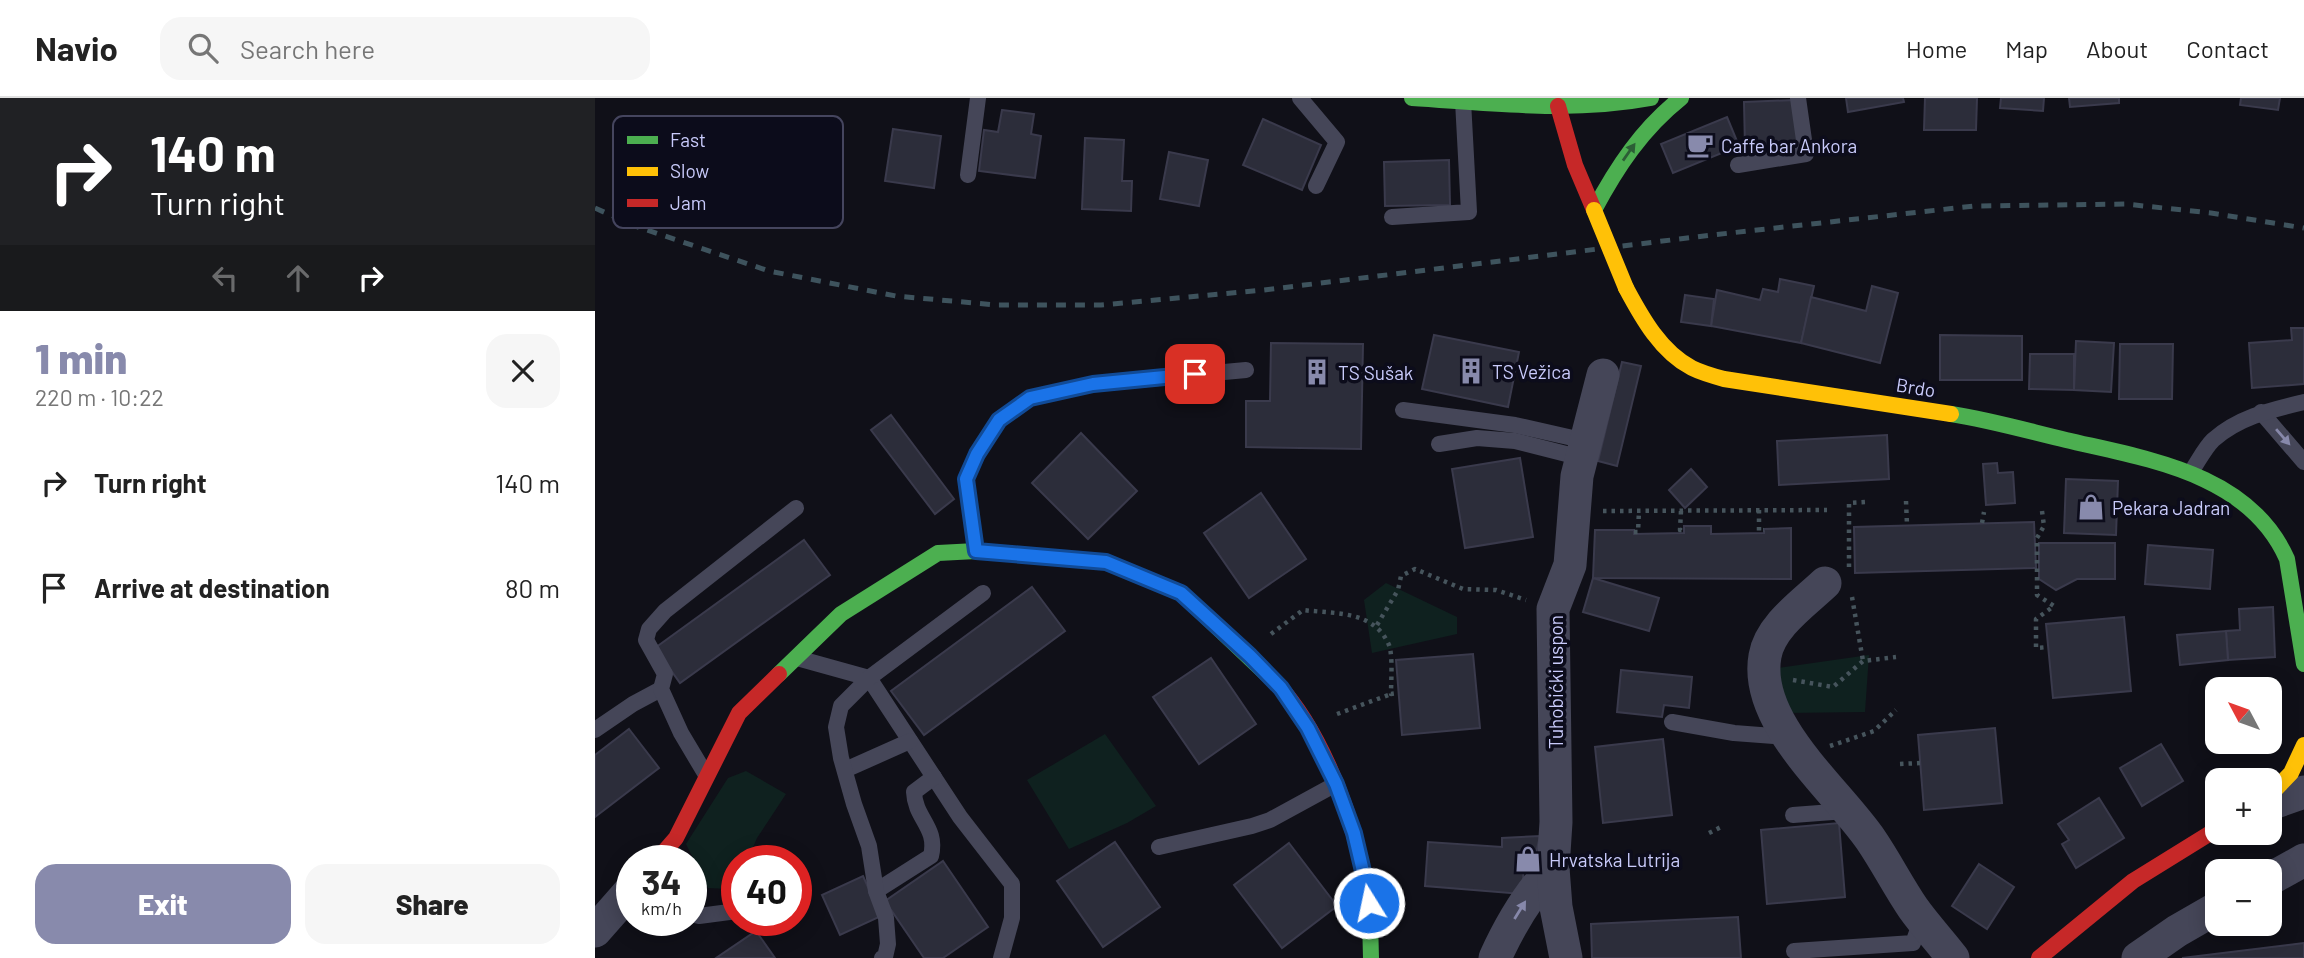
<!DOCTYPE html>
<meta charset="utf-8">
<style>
body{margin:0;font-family:Barlow,sans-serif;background:#f6f6f6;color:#222;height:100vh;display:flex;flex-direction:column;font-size:26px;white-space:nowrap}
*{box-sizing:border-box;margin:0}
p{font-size:23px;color:#767676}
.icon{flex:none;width:38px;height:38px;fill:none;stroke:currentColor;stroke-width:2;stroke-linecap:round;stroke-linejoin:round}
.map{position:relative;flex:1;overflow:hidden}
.details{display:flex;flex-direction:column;background:#fff;width:595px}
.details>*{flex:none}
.guide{background:#202124;color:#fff;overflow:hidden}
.needle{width:46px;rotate:311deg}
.tools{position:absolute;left:1610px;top:579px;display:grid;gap:14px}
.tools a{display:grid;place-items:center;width:77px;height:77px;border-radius:14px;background:#fff;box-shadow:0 4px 18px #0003;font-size:35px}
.speed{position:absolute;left:21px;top:747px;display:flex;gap:14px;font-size:35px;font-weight:700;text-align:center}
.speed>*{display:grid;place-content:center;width:91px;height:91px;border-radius:50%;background:#fff;box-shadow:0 4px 18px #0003;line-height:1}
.speed small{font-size:18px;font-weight:400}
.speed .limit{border:10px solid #d22;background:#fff;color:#111}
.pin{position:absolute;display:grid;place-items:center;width:60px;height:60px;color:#fff;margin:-30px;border-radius:14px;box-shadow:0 4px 10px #0006}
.me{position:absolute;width:77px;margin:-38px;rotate:350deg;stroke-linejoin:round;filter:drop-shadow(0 0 5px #0008)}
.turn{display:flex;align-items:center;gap:24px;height:147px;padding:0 35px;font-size:32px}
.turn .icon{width:91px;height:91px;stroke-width:2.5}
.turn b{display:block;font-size:49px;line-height:60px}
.lanes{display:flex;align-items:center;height:66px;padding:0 35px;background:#0003;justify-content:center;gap:35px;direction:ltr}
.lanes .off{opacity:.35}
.round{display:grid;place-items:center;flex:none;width:74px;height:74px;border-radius:21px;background:#f6f6f6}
.head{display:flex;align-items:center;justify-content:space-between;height:119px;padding:0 35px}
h1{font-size:42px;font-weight:800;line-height:52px;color:#888aac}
.button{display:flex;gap:14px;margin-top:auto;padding:14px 35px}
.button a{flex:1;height:80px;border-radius:21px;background:#888aac;color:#fff;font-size:28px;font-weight:800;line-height:80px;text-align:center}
.button a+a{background:#f6f6f6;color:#222}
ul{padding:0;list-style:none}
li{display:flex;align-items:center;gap:21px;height:105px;padding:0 35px}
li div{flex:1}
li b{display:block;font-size:26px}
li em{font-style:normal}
header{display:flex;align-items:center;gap:42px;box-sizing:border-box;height:98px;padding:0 35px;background:#fff;border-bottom:2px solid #e0e0e0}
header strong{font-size:33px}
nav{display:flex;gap:38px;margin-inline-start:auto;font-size:24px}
.search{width:490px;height:63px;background:#f6f6f6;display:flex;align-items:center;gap:18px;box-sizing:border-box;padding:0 24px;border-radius:21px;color:#767676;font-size:26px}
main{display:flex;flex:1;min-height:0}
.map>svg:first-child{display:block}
.green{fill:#0f211f}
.building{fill:#2c2d3a;stroke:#3a3a4c;stroke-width:2}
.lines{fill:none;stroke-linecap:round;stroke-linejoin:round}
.path{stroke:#46545c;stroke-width:4.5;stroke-dasharray:3.5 5;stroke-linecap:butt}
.lane{stroke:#454658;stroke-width:16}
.street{stroke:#454658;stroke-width:33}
.fast{stroke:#4caf50;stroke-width:16}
.slow{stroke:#ffc107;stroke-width:16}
.jam{stroke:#c62828;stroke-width:16}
.rail{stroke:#3e535d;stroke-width:5;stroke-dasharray:10 9;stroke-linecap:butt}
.slow-bridge{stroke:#ffc107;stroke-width:16}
.oneway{fill:#2c5e36}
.oneway2{fill:#8788aa}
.route-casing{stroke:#114b97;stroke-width:18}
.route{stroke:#1a73e8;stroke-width:12}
.labels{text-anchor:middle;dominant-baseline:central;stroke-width:7;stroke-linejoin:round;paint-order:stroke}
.poi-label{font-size:19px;fill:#c9cbfb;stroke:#0c0c1b;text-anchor:start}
.street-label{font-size:19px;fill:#c9cbfb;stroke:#0c0c1b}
.key{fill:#0c0c1b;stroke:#45455e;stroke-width:2}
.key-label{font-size:19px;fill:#c9cbfb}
</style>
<header>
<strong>Navio</strong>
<div class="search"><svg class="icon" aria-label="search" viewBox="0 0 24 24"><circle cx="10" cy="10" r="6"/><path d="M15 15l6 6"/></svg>Search here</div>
<nav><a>Home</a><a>Map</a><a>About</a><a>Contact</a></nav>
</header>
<main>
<section class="details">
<div class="guide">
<div class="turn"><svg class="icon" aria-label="right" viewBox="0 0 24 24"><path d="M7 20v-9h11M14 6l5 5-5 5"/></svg><div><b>140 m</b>Turn right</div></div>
<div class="lanes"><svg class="icon off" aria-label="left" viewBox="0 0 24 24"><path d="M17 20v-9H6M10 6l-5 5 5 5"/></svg><svg class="icon off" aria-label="ahead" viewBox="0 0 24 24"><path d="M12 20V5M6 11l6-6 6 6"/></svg><svg class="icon" aria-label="right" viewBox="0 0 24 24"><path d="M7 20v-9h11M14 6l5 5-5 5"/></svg></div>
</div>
<div class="head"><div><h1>1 min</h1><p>220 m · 10:22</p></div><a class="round"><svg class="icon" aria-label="close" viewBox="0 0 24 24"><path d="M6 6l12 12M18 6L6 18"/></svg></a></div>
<ul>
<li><svg class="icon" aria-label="right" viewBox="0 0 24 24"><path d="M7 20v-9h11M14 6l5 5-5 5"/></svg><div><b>Turn right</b></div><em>140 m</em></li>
<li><svg class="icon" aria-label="arrive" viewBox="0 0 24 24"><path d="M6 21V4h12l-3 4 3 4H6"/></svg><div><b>Arrive at destination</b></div><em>80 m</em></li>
</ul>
<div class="button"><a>Exit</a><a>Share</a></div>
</section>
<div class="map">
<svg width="1709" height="860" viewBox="0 0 1709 860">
<rect width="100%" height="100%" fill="#101018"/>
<g class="green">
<path d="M 791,485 L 862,519 L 862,536 L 777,555 L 769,502 Z"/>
<path d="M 1274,557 L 1270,614 L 1190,615 L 1183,570 Z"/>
<path d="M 510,636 L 561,708 L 532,725 L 474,751 L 432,682 Z"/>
<path d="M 151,673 L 191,696 L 162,740 L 152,763 L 142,763 L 142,784 L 134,791 L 113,790 L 91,746 L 133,680 Z"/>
</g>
<g class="building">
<path d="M 1251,0 L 1308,0 L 1309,4 L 1253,14 Z"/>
<path d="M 1330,0 L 1382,0 L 1381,32 L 1329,32 Z"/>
<path d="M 1406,0 L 1449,0 L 1448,13 L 1405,10 Z"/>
<path d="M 1474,0 L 1524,0 L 1524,5 L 1475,9 Z"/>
<path d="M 1646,0 L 1685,0 L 1683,12 L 1645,7 Z"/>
<path d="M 1201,2 L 1203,47 L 1150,49 L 1149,4 Z"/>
<path d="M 407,12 L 439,16 L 436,36 L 446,38 L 440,80 L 384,73 L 389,32 L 403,34 Z"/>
<path d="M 1132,19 L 1144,48 L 1078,75 L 1066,46 Z"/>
<path d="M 668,21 L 726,47 L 707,92 L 648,67 Z"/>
<path d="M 298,31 L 346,38 L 339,90 L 290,83 Z"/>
<path d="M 490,40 L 529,42 L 527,83 L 537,83 L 536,113 L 487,111 Z"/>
<path d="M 574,54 L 613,62 L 604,108 L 565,101 Z"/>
<path d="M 854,62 L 855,107 L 790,108 L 789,64 Z"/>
<path d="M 1185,181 L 1219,188 L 1206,245 L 1116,228 L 1122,192 L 1165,202 L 1168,191 L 1183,194 Z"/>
<path d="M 1277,188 L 1303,195 L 1285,265 L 1206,245 L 1216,199 L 1271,213 Z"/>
<path d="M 1090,197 L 1119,201 L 1116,228 L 1086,224 Z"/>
<path d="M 1696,230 L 1709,230 L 1709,286 L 1657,290 L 1654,245 L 1697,242 Z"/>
<path d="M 839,237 L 924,254 L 913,309 L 827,291 Z"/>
<path d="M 1345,237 L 1427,238 L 1427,282 L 1345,282 Z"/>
<path d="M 1481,243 L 1519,245 L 1516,294 L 1479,292 Z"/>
<path d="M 676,245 L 768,246 L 766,351 L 651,349 L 651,303 L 675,303 Z"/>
<path d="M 1525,246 L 1578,246 L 1577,301 L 1524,301 Z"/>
<path d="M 1435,256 L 1479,256 L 1479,292 L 1434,291 Z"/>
<path d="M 1027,264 L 1046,268 L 1022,368 L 1003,363 Z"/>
<path d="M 296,317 L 359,401 L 340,416 L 276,332 Z"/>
<path d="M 486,335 L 542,393 L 493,441 L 437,385 Z"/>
<path d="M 1292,337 L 1294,381 L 1184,387 L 1182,343 Z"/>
<path d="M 925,360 L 938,439 L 870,450 L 857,371 Z"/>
<path d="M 1402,365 L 1403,375 L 1418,374 L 1420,405 L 1391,407 L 1388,366 Z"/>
<path d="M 1096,371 L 1112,389 L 1090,410 L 1074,392 Z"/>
<path d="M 1471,381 L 1523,383 L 1521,437 L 1469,435 Z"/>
<path d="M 666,395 L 711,461 L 654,500 L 609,435 Z"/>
<path d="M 1439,424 L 1441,470 L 1260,475 L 1259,429 Z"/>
<path d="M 1089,428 L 1116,428 L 1116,436 L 1169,435 L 1169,431 L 1196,430 L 1196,481 L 998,480 L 1000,432 L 1039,432 L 1039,436 L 1089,435 Z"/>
<path d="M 209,442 L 235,477 L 85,585 L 60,550 Z"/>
<path d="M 1444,445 L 1520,445 L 1520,481 L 1482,481 L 1461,492 L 1444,481 Z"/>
<path d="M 1553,447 L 1618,452 L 1615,491 L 1550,486 Z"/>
<path d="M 998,480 L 1064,500 L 1054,533 L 988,514 Z"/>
<path d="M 437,489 L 470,533 L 329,637 L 296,593 Z"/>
<path d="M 1678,509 L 1680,559 L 1633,562 L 1631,533 L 1645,532 L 1644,511 Z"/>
<path d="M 1529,519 L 1536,593 L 1458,600 L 1451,526 Z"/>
<path d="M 1631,533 L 1633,562 L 1585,567 L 1582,537 Z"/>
<path d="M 878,556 L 885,630 L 807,637 L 801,562 Z"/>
<path d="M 616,560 L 661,626 L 604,666 L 558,599 Z"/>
<path d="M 1026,572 L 1097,579 L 1094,610 L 1069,607 L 1067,619 L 1022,614 Z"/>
<path d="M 1400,630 L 1407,705 L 1329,712 L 1323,637 Z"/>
<path d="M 34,631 L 64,670 L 0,719 L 0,657 Z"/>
<path d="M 1068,641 L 1077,717 L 1008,725 L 1000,649 Z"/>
<path d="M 1566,646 L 1588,683 L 1547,708 L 1525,670 Z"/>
<path d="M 1504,700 L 1529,740 L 1481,770 L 1467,746 L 1474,742 L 1463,726 Z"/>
<path d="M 1244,725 L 1250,799 L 1172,806 L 1166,732 Z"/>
<path d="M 945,738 L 939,764 L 929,766 L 927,796 L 830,788 L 833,744 L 907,749 L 907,740 Z"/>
<path d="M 520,744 L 565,809 L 508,849 L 462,783 Z"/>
<path d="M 694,745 L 742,808 L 687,850 L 639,787 Z"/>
<path d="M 348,763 L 393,829 L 348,860 L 329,860 L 290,803 Z"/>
<path d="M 1384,766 L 1419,789 L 1392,831 L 1357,808 Z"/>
<path d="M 268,778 L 286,818 L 245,837 L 227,797 Z"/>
<path d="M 1143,819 L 1146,860 L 997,860 L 996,826 Z"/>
<path d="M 161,833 L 180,860 L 121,860 Z"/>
<path d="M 1709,845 L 1709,860 L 1587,860 Z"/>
</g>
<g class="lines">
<g class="path">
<path d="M 1311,403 L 1312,427"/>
<path d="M 1164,412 L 1164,433 L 1169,432"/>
<path d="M 1008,413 L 1232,412"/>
<path d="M 1086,413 L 1085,432 L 1089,432"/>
<path d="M 1447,413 L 1449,428 L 1442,440 L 1442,497 L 1459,508 L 1441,521 L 1441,550 L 1453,549"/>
<path d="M 1387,425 L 1389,414"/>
<path d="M 1039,434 L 1043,434 L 1044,413"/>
<path d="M 1254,469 L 1254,405 L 1272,404"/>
<path d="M 1257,499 L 1268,563"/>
<path d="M 782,527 L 803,492 L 806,478 L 820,471 L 868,491 L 901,492 L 931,502"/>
<path d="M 676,536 L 708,512 C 740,516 779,512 794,547 C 798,558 796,583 796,596 L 803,595"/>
<path d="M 1198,582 L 1238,589 L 1268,563 L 1301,559"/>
<path d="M 742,616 L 796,596"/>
<path d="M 1235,648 L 1279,633 L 1301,612"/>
<path d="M 1305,666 L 1325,665"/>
<path d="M 1114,735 L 1128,728"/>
</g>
<g class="lane">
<path d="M 705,0 L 742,44 L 721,88"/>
<path d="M 1143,67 L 1211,56 L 1203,0"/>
<path d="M 373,77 L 383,0"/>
<path d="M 797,119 L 874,114 L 868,3"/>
<path d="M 808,312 L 920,327 L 991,343"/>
<path d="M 1666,314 L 1709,364"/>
<path d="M 844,346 L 882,340 L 920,343 L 987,360"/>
<path d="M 1596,374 C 1603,364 1609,351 1618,342 C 1644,319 1676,312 1709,304"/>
<path d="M 381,453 L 371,381 L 382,356 L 404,322 L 435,300 L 498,286 L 651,272"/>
<path d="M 202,560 L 274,580 L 365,719 L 417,786 L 417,820 L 406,860"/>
<path d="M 1077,624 L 1139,635 L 1192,639"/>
<path d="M 0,632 L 38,606 L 66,591"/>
<path d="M 250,672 L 315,643"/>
<path d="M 111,677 L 86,635 L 66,591 L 70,576 L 51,542 L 54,531 L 70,513 L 201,410"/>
<path d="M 1198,717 L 1251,713"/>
<path d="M 564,749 L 657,728 L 675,722 L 741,686"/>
<path d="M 281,793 L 336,758 C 343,729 320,721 319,694 L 339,679"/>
<path d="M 96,816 L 104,818 L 142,813"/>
<path d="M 1199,853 L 1318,845 L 1325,826"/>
<path d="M 287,860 L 290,859 L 293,846 L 291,820 L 281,793 L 274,748 L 259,706 L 246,660 L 241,629 L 246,608 L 274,580 L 388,495"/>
</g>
<g class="street">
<path d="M 1230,485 C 1209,505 1175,528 1170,558 C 1158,625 1242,692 1276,742 C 1291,764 1303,788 1318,810 C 1330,827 1345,843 1358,860"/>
<path d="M 1675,706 L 1709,694"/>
<path d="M 1675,781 L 1709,762"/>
<path d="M 0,833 L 37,791"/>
<path d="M 900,860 C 915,827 933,796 958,770"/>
<path d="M 971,860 L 961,809 L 958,770 L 961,724 L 958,511 L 975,467 L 982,378 L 1008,277"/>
<path d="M 1543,860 L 1582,833 L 1622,810"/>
</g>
<g class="fast">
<path d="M 817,0 C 897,5 976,15 1056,0"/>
<path d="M 999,112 C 1022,69 1047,31 1086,0"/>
<path d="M 1356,316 C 1395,322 1433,333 1471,342 C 1552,361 1654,375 1692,461 L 1709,566"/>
<path d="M 184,576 L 246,516 L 343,455 L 381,453 L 511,464 L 586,495 L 683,587"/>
<path d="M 765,759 C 773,793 776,825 776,860"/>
</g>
<g class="slow">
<path d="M 1031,190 C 1047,220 1066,254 1097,270 C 1107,275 1118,278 1129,281 L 1356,316"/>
<path d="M 1675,697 L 1696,675 L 1709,647"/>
</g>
<g class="jam">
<path d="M 963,8 L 980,67 L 999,112"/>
<path d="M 683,587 C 723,630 751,703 765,759"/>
<path d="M 61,763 L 81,740 L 144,615 L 184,576"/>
<path d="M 1444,860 L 1538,783 L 1622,731"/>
</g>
<path class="rail" d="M 0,110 L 40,128 L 174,173 L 301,198 L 401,207 L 506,207 L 669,192 L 1117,137 L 1379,108 L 1530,106 L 1616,115 L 1709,130"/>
<path class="slow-bridge" d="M 999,112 L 1031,190"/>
</g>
<defs><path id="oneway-solid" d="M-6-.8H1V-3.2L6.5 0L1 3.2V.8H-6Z" transform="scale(1.75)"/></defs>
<use class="oneway" href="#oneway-solid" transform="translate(1034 54) rotate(-55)"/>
<g class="oneway2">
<use href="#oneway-solid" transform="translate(1688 339) rotate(49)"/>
<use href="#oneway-solid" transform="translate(925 812) rotate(-58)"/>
</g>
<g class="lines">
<g class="route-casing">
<path id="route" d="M 600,276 L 498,286 L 435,300 L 404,322 L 382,356 L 371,381 L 381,453 L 511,464 L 586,495 L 655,558 L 686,590 L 713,630 L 741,686 L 759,735 L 771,786 L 774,805"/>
</g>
<use href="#route" class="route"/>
</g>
<defs>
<g id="cafe-bare" transform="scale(2.1)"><path d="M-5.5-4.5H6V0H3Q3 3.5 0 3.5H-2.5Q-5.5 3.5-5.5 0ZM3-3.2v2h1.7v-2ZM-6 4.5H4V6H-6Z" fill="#888aac" stroke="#0c0c1b" stroke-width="2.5" paint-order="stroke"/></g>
<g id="building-bare" transform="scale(2.1)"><path d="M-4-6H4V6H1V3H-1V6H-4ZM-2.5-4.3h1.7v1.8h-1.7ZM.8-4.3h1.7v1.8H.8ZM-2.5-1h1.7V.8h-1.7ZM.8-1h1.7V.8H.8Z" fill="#888aac" stroke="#0c0c1b" stroke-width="2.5" paint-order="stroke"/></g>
<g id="shop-bare" transform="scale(2.1)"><path d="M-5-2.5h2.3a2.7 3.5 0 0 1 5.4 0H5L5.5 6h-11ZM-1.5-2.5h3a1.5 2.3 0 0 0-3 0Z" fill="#888aac" stroke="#0c0c1b" stroke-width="2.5" paint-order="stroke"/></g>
</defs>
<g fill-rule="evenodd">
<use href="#cafe-bare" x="1105" y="47"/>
<use href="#building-bare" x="876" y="273"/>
<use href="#building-bare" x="722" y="274"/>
<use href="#shop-bare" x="1496" y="409"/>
<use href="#shop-bare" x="933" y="761"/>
</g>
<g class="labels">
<g class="poi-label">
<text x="1126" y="47">Caffe bar Ankora</text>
<text x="897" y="273">TS Vežica</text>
<text x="743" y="274">TS Sušak</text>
<text x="1517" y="409">Pekara Jadran</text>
<text x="954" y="761">Hrvatska Lutrija</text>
</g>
<g class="street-label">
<text transform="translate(1321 289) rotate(9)">Brdo</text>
<text transform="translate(960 584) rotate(-90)">Tuhobićki uspon</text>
</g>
</g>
<rect x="18" y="18" width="230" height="112" rx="10" class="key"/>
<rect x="32" y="38" width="31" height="8" fill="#4caf50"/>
<rect x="32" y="69" width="31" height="9" fill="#ffc107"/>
<rect x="32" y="101" width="31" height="8" fill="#c62828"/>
<g class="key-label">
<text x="75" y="49">Fast</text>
<text x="75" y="80">Slow</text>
<text x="75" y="112">Jam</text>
</g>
</svg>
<div class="tools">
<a><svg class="needle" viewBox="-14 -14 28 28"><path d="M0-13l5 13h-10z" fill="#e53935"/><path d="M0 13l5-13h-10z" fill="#767676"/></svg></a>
<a>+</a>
<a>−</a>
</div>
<div class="speed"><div>34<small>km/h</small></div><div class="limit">40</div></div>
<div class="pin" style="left:600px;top:276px;background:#d93025"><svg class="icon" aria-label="arrive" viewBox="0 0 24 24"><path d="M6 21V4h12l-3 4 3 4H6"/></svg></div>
<svg class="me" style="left:774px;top:805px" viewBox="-20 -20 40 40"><circle r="17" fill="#1a73e8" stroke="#fff" stroke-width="3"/><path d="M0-11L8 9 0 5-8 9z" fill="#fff"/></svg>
</div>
</main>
